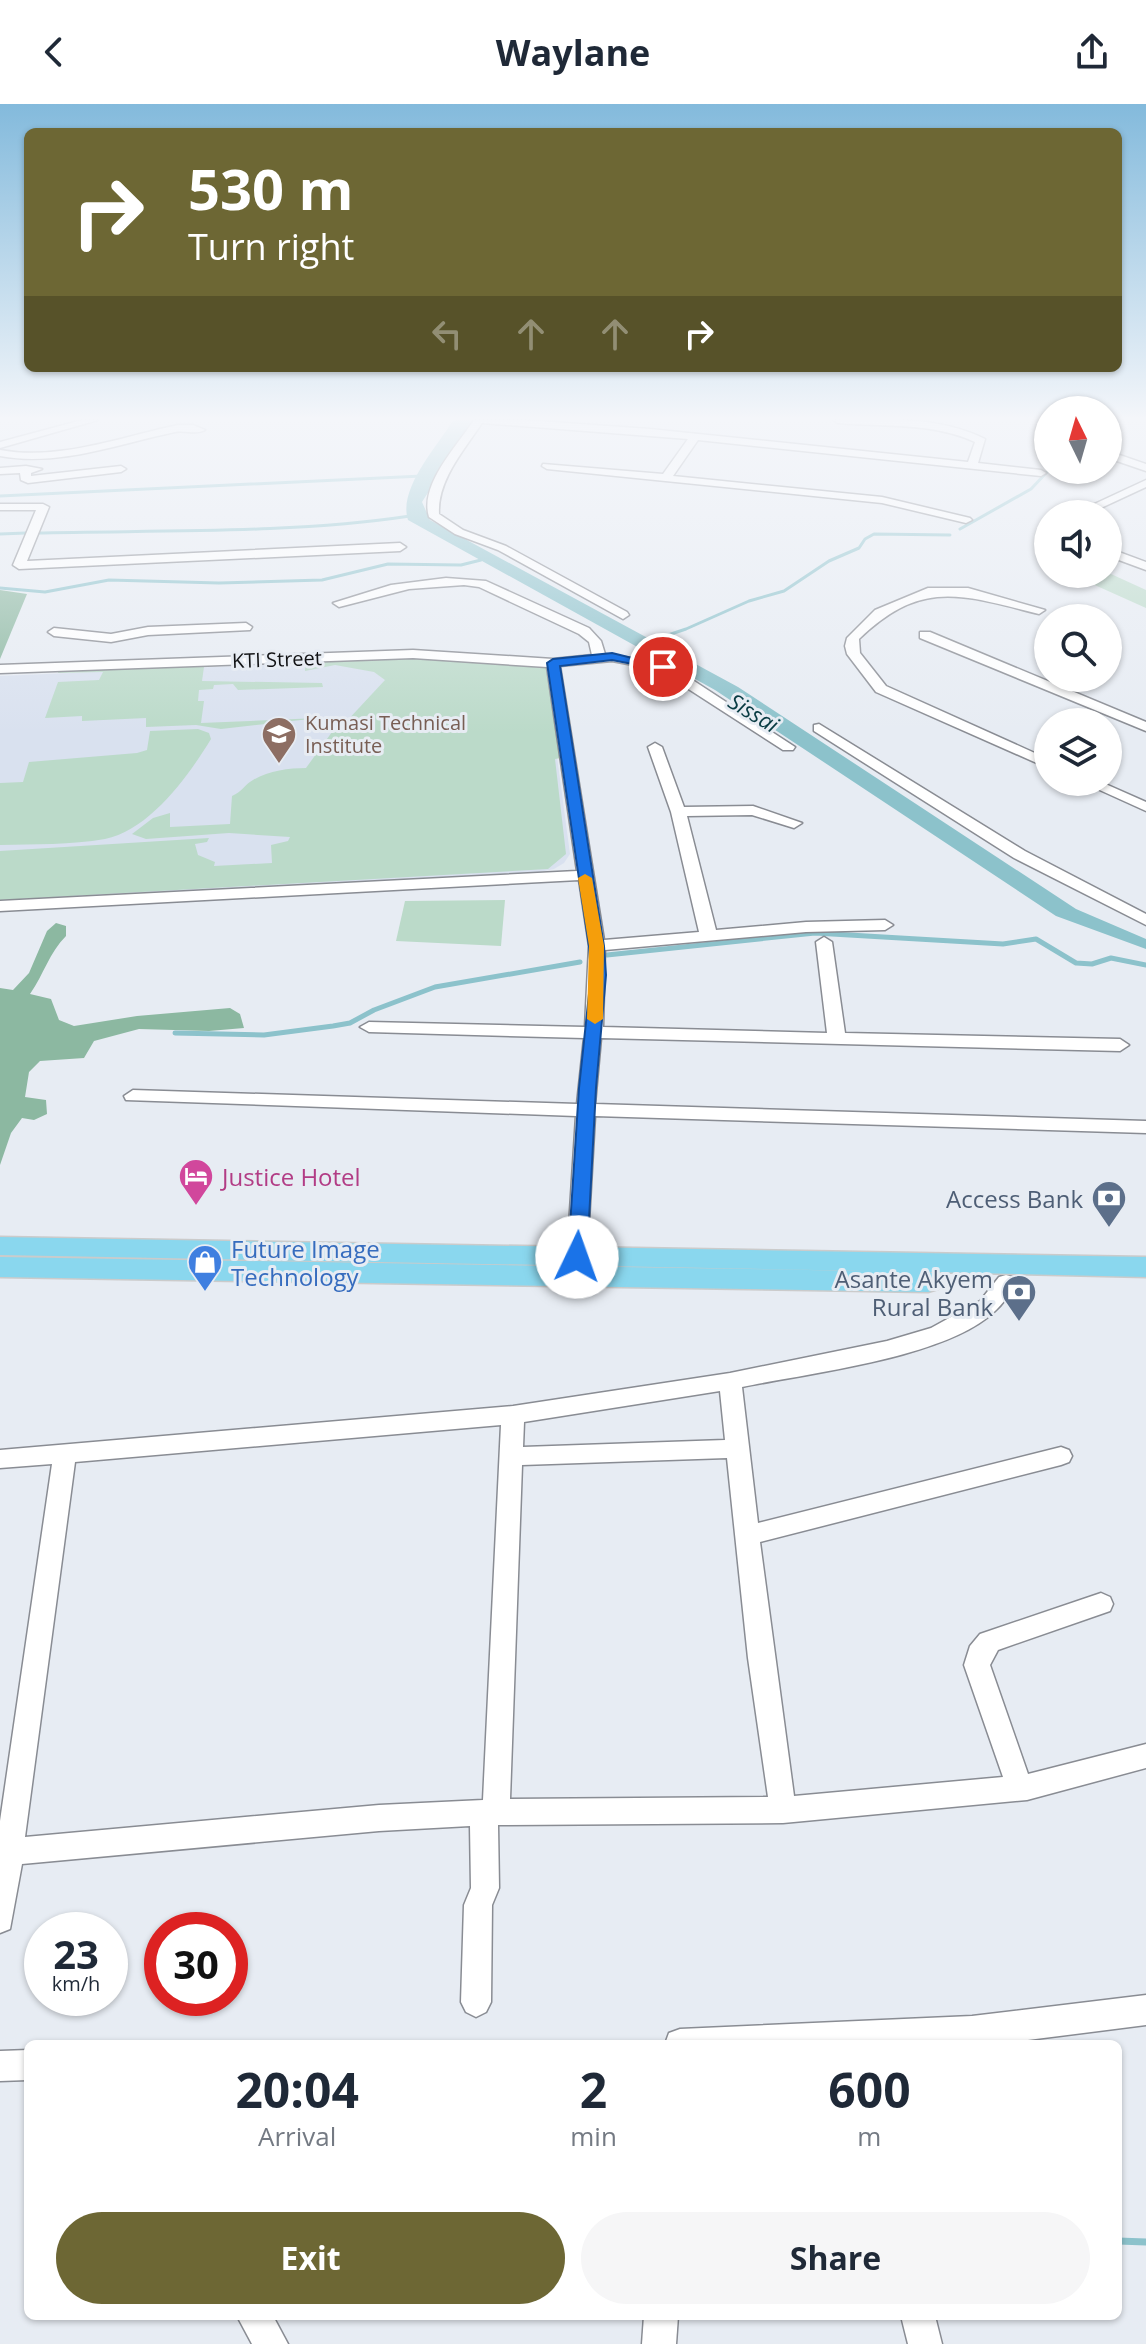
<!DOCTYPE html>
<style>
body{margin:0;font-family:"Open Sans",sans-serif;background:#f6f6f7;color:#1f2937;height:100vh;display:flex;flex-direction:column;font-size:30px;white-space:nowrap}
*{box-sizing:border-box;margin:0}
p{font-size:26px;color:#747a83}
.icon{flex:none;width:44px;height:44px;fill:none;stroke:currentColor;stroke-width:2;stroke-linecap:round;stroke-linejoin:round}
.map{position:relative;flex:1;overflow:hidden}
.details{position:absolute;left:24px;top:1936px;width:1098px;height:280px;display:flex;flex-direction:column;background:#fff;border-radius:12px;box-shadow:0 2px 6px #0004}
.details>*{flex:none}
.top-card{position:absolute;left:24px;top:24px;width:1098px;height:244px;border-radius:12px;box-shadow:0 2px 6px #0004;background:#6d6734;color:#fff;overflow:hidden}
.needle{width:52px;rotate:355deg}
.tools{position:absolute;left:1034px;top:292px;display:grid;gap:16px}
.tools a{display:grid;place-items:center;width:88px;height:88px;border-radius:50%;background:#fff;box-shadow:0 2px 6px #0004;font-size:40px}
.speed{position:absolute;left:24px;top:1808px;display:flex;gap:16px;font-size:40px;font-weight:700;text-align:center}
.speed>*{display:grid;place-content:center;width:104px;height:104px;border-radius:50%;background:#fff;box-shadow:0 2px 6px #0004;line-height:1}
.speed small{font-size:20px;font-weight:400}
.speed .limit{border:12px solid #d22;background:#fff;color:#111}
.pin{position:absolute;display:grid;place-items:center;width:68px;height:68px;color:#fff;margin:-34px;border:4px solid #fff;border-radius:50%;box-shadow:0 2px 8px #0007}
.me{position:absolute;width:88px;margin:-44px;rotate:3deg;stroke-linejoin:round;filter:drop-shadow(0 0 6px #0008)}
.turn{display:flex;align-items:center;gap:28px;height:168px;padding:0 32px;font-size:36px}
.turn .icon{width:104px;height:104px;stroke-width:2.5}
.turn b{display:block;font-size:56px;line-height:68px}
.lanes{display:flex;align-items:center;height:76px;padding:0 32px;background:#0003;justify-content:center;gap:40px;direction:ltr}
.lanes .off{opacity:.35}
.eta{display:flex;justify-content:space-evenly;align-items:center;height:136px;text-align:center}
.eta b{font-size:48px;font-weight:700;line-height:56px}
.action{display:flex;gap:16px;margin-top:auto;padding:16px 32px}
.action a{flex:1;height:92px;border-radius:48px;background:#6d6734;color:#fff;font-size:32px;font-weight:700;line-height:92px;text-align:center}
.action a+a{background:#f6f6f7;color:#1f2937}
header{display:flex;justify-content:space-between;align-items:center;height:104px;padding:0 32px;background:#fff;font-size:36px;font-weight:700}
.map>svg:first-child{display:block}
.built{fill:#d9e1ef}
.green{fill:#bbdac9}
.forest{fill:#8cb8a1}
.water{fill:#8cc2cb}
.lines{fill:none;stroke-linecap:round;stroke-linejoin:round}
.stream-far2{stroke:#8cc2cb;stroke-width:3}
.stream-far1{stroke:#8cc2cb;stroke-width:5}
.stream{stroke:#8cc2cb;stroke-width:7}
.minor-casing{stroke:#898c93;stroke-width:3}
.major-casing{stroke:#cbcbcb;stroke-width:3}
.minor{fill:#fff;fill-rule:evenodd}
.major{fill:#8ad7ee;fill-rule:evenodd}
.route{fill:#1a73e8;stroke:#114b97;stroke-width:2}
.slow{fill:#f59e0b}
.labels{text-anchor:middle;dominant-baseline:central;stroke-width:6;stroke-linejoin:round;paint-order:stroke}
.far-street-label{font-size:20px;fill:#111214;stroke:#e7ecf3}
.far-education-label{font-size:20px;fill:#785e54;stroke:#e7ecf3;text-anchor:start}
.far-water-label{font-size:22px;font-style:italic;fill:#083b43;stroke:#e7ecf3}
.hotel-label{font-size:24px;fill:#b23c85;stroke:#e7ecf3;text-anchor:start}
.service-label{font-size:24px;fill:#4e5e75;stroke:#e7ecf3;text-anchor:end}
.shop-label{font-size:24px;fill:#366cbe;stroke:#e7ecf3;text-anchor:start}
</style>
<header><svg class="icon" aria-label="back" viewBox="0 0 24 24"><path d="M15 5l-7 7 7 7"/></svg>Waylane<svg class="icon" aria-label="share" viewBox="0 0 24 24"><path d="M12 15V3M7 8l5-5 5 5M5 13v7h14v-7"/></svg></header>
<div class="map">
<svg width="1146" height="2240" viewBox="0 0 1146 2240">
<rect width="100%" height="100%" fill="#e7ecf3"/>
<path class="built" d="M 384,556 L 546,570 L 570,750 L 564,759 L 554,765 L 539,768 L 0,797 L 0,572 Z"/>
<g class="green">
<path d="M 1111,470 L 1146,486 L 1146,504 L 1088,478 Z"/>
<path d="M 412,553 L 546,564 L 561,654 L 555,655 L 566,750 L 548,765 L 0,796 L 0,747 L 209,734 L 207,738 L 195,740 L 198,751 L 215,758 L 214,762 L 272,759 L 271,741 L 288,737 L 290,733 L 229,729 L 146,735 L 132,730 L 153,714 L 170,709 L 170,723 L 230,720 L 232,692 C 242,688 244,681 253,676 C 268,667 289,664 306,664 L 332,628 L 345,619 L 385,576 L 374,568 L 335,561 L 305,567 L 305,559 L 261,560 Z"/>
<path d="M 250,560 L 204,563 L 202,577 L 322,579 L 323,583 L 238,586 L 233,580 L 214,581 L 213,585 L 199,586 L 198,597 L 204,597 L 201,619 L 319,614 L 221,625 L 196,621 L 146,623 L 146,614 L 82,617 L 82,612 L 45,614 L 58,578 L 99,576 L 103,568 L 58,569 L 59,566 Z"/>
<path d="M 198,625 L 209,629 L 211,635 C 189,671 150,726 105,735 C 71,741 35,740 0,741 L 0,679 L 23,678 L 29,658 L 137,649 L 147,646 L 150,627 Z"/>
<path d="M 505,796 L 501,842 L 396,837 L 405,797 Z"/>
</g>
<g class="forest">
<path d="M 0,486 L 27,490 L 0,555 Z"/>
<path d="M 56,819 L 66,822 L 66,832 C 49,849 44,870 30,890 L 51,895 L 59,916 L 74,922 L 137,912 L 230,904 L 240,910 L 244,924 L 209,927 L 139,925 L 94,937 L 84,954 L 40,957 L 29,968 L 25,993 L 46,996 L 47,1010 L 34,1016 L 22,1014 L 11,1029 L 0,1061 L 0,884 L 13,886 L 29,869 L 47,827 Z"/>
</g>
<path class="water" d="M 457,316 L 469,316 L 471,321 L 422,398 L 430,416 L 738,583 L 1076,805 L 1146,835 L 1146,845 L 1056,812 L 715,586 L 408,416 C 398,385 436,344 452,318 Z"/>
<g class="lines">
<g class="stream-far2">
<path d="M 0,392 L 422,372"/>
<path d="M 960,425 L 1031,385 L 1049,366"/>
<path d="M 36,429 C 157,426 291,430 410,412"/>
<path d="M 0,430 L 26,429"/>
<path d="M 0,484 L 45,488 L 109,476 L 219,479 L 322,476 L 388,460 L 461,461 L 481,456"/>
<path d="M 647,538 L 686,525 L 749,497 L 784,487 L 829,457 L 859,444 L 865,435 L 874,430 L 950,431"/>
</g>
<g class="stream-far1">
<path d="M 607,851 L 815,829 L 1003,840 L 1036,835 L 1076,859 L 1092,860 L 1111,854 L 1146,861"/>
<path d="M 175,929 L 264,931 L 333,922 L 350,919 L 374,906 L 435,883 L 580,858"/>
</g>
<path class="stream" d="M 1118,2137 L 1146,2138"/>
<g class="minor-casing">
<g id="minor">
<path d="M 82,316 L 98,316 L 0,344 L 0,338 Z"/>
<path d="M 474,316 L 524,316 L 650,325 L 968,358 L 975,338 C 933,318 883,323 838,319 L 833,316 C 883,315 939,312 985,335 L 978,359 L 1041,366 L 1046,369 L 1041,372 L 698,336 L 673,372 L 882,393 L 970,414 L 972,416 L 966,419 L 882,399 L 547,365 L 542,362 L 543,360 L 663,370 L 688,335 L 482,319 C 465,345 437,376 439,410 L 463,426 L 506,442 L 627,508 L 629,511 L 623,515 L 498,446 L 455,430 L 429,413 C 419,381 457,342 474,316 Z"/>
<path d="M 178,321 L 193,321 L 205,326 C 197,331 185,326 175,328 C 118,340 59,363 0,352 L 0,346 C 60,357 120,333 178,321 Z"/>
<path d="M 1108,347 L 1146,360 L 1146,367 L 1108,354 Z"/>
<path d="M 26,362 L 42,365 L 31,369 L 31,372 L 121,362 L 126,365 L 121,368 L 28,379 L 21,376 L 20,369 L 0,370 L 0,364 Z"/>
<path d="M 1146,376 L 1146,383 L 1088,410 L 1073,410 Z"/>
<path d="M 0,400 L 43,400 L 49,403 L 27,457 L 400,439 L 406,443 L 400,447 L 19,465 L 13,461 L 36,406 L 0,406 Z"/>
<path d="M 1108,444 L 1146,458 L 1146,466 L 1108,452 Z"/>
<path d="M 446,474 L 486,477 L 589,524 L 601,537 L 605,550 L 668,560 L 795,643 L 793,646 L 783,646 L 659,566 L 612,557 L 560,562 L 604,836 L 699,828 L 671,708 L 648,643 L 655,639 L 662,643 L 684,703 L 753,702 L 802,719 L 794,724 L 752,711 L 687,712 L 716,826 L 806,818 L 885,816 L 893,821 L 885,826 L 806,828 L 605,846 L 603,923 L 827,929 L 816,838 L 824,833 L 832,838 L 845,929 L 1120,935 L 1129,941 L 1120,947 L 601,934 L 595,1000 L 1146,1017 L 1146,1029 L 595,1012 L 587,1153 L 584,1158 L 570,1158 L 567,1153 L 576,1012 L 126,996 L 124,992 L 133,986 L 577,1000 L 584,934 L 369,928 L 360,923 L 369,918 L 585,923 L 589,842 L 579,776 L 0,807 L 0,797 L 577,767 L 547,563 L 413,554 L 0,569 L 0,561 L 413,546 L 553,555 L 592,551 L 589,538 L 579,530 L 479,483 L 464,481 L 409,485 L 339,503 L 333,499 L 391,481 Z"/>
<path d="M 928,484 L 968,484 L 1045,506 L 1039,510 C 962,491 922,474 859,535 L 860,549 L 886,582 L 1048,655 L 1048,664 L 876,588 L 847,550 L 845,542 L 847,534 L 875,506 Z"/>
<path d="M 246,519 L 252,523 L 250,526 L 148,531 L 111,538 L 54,532 L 48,528 L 54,524 L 111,530 L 148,523 Z"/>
<path d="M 920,528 L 930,528 L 1146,618 L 1146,627 L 920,534 Z"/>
<path d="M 819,620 L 1025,747 L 1146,810 L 1146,821 L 1014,754 L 814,627 L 814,621 Z"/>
<path d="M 1082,678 L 1101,678 L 1146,698 L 1146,707 Z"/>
<path d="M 1006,1171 L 1013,1173 L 1016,1178 C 1011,1188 1003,1200 994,1208 C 945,1254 809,1269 742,1283 L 758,1419 L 1061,1343 L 1069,1346 L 1072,1352 L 1069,1358 L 1061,1361 L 760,1438 L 794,1692 L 1003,1673 L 964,1561 L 970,1542 L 980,1530 L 1101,1489 L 1110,1493 L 1113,1500 L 1110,1507 L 998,1546 L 990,1561 L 1028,1670 L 1146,1640 L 1146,1664 L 1027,1696 L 783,1719 L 498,1721 L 499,1784 L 492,1801 L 491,1898 L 486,1908 L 476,1913 L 466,1908 L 461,1898 L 464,1801 L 471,1784 L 470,1722 L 379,1727 L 22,1760 L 10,1825 L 0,1829 L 0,1717 L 52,1360 L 0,1364 L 0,1346 L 513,1302 L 730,1269 L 887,1237 L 931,1224 L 980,1197 L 999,1173 ZM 720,1287 L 725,1336 L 523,1343 L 524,1318 ZM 501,1321 L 483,1696 L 379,1701 L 25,1733 L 75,1358 ZM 727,1354 L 748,1554 L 768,1693 L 510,1695 L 522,1361 Z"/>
<path d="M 1146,1891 L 1146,1921 L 997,1940 L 665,1940 L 669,1929 L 680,1925 L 972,1912 Z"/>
<path d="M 28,1946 L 28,1976 L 0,1977 L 0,1947 Z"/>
<path d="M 237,2212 L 273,2212 L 288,2240 L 252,2240 Z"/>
<path d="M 644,2212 L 678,2212 L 676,2240 L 642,2240 Z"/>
<path d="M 901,2212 L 935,2212 L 942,2240 L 908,2240 Z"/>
</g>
</g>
<g class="major-casing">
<path id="major" d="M 0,1133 L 1146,1153 L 1146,1173 L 929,1168 L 938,1171 L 941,1178 L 938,1185 L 928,1188 L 0,1173 L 0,1153 L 867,1167 L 0,1151 Z"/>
</g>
<use href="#minor" class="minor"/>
<use href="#major" class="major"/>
</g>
<linearGradient id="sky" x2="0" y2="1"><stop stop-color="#83badc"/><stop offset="0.5" stop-color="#f4f6fa"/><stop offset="1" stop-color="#f4f6fa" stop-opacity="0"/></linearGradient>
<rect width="1146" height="629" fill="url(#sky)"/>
<path class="route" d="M 612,549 L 669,563 L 663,566 L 612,556 L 560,562 L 604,842 L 606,871 L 596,984 L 587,1153 L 577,1160 L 568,1153 L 579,984 L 591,871 L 589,842 L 547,559 L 553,555 Z"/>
<path class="slow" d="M 585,770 L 592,774 L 604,842 L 603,915 L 595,920 L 587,915 L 589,842 L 578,774 Z"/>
<defs>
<g id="school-pin" transform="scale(1.8)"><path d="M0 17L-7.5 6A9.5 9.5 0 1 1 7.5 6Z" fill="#8d6e63" stroke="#e7ecf3"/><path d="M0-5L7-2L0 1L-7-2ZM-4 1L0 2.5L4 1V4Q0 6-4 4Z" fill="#fff"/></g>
<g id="hotel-pin" transform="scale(1.8)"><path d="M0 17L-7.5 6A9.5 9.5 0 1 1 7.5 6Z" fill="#d1479c" stroke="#e7ecf3"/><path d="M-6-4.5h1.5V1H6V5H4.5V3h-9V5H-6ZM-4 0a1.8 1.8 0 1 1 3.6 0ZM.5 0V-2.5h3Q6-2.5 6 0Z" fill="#fff"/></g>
<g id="bank-pin" transform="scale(1.8)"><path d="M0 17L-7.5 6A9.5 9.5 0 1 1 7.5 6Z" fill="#5c6f8a" stroke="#e7ecf3"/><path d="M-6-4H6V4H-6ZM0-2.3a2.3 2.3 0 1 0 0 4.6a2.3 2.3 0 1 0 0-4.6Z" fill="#fff"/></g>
<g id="shop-pin" transform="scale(1.8)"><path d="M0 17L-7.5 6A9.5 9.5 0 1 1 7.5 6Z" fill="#3f7fe0" stroke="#e7ecf3"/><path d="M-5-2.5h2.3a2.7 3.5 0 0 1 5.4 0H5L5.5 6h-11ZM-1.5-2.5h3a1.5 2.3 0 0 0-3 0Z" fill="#fff"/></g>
</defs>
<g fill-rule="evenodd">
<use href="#school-pin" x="279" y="630"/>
<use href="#hotel-pin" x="196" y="1072"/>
<use href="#bank-pin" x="1109" y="1094"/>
<use href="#shop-pin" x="205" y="1158"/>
<use href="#bank-pin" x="1019" y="1188"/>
</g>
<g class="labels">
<g class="far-street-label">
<text transform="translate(277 555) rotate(-2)">KTI Street</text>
</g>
<g class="far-education-label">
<text x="305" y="618">Kumasi Technical<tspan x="305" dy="23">Institute</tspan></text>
</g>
<g class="far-water-label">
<text transform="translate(754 608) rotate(31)">Sissai</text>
</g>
<g class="hotel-label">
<text x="222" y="1072">Justice Hotel</text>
</g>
<g class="service-label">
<text x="1083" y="1094">Access Bank</text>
<text x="993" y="1174">Asante Akyem<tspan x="993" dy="28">Rural Bank</tspan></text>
</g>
<g class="shop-label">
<text x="231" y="1144">Future Image<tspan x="231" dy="28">Technology</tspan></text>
</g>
</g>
</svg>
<div class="tools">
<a><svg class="needle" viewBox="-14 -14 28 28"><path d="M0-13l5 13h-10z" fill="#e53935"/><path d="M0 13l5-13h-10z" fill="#747a83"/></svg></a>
<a><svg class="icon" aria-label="sound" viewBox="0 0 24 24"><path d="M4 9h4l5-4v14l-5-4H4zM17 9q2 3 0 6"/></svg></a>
<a><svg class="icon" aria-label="search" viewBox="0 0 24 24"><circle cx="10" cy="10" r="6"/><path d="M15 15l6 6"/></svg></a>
<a><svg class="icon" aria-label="layers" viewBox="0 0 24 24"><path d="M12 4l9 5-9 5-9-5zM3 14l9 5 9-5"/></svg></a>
</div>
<div class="speed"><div>23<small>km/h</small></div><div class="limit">30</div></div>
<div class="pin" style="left:663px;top:563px;background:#d93025"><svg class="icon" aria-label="arrive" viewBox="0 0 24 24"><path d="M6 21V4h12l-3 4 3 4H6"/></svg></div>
<svg class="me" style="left:577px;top:1153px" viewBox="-20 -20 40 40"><circle r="19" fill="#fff"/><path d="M0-13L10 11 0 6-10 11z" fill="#1a73e8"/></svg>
<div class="top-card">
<div class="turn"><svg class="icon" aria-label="right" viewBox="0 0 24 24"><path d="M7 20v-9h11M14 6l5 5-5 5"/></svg><div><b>530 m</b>Turn right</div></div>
<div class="lanes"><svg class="icon off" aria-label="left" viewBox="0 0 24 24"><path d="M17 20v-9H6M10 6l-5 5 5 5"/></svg><svg class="icon off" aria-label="ahead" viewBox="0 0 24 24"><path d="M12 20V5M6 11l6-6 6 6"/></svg><svg class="icon off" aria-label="ahead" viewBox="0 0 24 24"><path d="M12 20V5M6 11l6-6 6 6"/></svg><svg class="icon" aria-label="right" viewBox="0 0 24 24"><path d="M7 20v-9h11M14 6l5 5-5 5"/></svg></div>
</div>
<section class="details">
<div class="eta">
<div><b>20:04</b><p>Arrival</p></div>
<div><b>2</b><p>min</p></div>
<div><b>600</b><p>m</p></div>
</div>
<div class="action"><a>Exit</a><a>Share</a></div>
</section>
</div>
